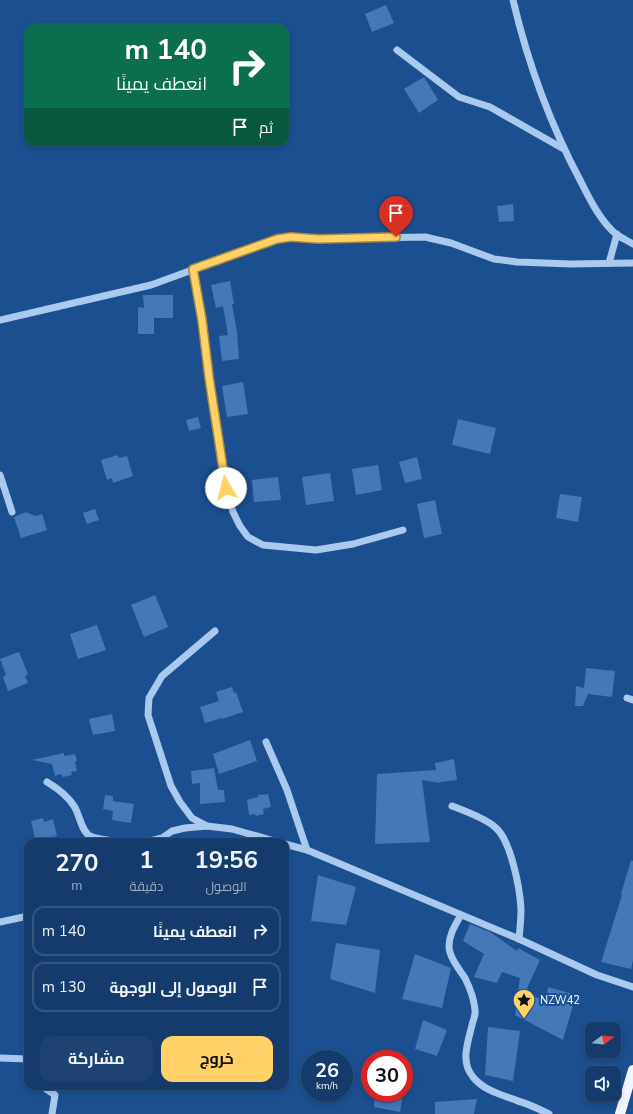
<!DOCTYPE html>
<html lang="ar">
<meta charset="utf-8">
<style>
body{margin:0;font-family:"Nunito Sans",Cairo,sans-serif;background:#1d4271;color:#f1f3f6;direction:rtl;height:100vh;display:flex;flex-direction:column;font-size:15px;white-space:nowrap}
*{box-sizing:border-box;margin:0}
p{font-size:13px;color:#9dadc1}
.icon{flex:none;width:22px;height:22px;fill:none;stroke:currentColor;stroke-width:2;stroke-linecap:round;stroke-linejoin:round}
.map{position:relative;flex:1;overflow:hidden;direction:ltr}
.panel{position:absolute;left:24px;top:838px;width:265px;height:252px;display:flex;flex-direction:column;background:#143b6b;border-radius:12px;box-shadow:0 2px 6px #0003,0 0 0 1px #33557e;direction:rtl}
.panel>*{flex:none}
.hud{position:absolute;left:24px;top:24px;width:265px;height:122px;border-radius:12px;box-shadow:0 2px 6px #0003,0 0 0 1px #33557e;direction:rtl;background:#0b6e4f;color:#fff;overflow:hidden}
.needle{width:26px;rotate:74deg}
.tools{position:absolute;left:585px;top:1022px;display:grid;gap:8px}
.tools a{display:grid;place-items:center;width:36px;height:36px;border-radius:8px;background:#143b6b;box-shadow:0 2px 6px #0003,0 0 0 1px #33557e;font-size:20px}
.speed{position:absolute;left:301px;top:1050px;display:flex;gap:8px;font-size:20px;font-weight:700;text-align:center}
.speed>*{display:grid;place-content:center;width:52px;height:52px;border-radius:50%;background:#143b6b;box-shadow:0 2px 6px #0003,0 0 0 1px #33557e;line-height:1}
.speed small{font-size:10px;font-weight:400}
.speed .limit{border:6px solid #d22;background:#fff;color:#111}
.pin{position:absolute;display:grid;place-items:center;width:34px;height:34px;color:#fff;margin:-41px -17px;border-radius:50% 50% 50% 0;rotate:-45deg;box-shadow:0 0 4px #0007}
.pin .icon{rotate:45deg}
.me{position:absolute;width:44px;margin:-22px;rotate:352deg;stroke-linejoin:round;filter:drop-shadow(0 0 3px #0008)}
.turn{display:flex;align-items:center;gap:14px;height:84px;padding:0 16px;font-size:18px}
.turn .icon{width:52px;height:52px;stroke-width:2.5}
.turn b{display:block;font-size:28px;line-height:34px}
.then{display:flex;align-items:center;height:38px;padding:0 16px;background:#0003;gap:8px;font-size:15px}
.eta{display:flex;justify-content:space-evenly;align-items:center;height:68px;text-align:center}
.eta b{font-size:24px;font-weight:700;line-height:28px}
.cta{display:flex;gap:8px;margin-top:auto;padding:8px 16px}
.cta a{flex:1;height:46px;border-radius:12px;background:#ffd166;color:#111;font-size:16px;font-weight:700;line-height:46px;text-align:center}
.cta a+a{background:#1d4271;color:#f1f3f6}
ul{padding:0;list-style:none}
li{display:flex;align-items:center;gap:12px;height:50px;margin:0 8px 6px;padding:0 8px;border:2px solid #33557e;border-radius:12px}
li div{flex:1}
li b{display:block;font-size:15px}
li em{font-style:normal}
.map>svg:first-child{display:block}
.building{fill:#4478b7}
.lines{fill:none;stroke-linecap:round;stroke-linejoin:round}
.minor{stroke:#a9c9ee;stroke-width:7}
.major{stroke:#f0f6ff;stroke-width:10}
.route-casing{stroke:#a68842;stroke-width:10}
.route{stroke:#ffd166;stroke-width:7}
.labels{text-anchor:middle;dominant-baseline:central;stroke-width:4;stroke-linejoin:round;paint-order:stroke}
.poi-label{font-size:11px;fill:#fff;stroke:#1b4f8f;text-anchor:start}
</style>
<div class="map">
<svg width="633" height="1114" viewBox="0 0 633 1114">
<rect width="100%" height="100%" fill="#1b4f8f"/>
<g class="building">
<path d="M 386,5 L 394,23 L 372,32 L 365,14 Z"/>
<path d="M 424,77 L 438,100 L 419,113 L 404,89 Z"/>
<path d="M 513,204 L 514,221 L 499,222 L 497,206 Z"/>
<path d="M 230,281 L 234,304 L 232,304 L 237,332 L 239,359 L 222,361 L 219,336 L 228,335 L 223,306 L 216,308 L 211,285 Z"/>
<path d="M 143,295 L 173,295 L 173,318 L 154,318 L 154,334 L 138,334 L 138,307 L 144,308 Z"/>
<path d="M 243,382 L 248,414 L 227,417 L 222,386 Z"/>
<path d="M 198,417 L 201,428 L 189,431 L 186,420 Z"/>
<path d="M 458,419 L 496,428 L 490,454 L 452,445 Z"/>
<path d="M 118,455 L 119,458 L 127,456 L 133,476 L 113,483 L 112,478 L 107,480 L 101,460 Z"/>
<path d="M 417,457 L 422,479 L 405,483 L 399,462 Z"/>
<path d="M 378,465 L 382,490 L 356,495 L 352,469 Z"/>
<path d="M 330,473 L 334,501 L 306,505 L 302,477 Z"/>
<path d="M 278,477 L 281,500 L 254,502 L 252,480 Z"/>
<path d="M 560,494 L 582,497 L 578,522 L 556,518 Z"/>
<path d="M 435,500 L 442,534 L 424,538 L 417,504 Z"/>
<path d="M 95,509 L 99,520 L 87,524 L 83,513 Z"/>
<path d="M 26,512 L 35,516 L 42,514 L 47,530 L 21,538 L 14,517 Z"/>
<path d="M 155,595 L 168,627 L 144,637 L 131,605 Z"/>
<path d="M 97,625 L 106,650 L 78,659 L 70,634 Z"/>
<path d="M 19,652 L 28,674 L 25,676 L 28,683 L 8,691 L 3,677 L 6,675 L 0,659 Z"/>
<path d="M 586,668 L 615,671 L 612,697 L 588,694 L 583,706 L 575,706 L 576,686 L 584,688 Z"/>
<path d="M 232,687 L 234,693 L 236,692 L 243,712 L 222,719 L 222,718 L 205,723 L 200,707 L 219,701 L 216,692 Z"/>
<path d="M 112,714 L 115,731 L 93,735 L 89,719 Z"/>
<path d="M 250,740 L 257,761 L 219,774 L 213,754 Z"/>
<path d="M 64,753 L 64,756 L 75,754 L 77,761 L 75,762 L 77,771 L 71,772 L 72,775 L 63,777 L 61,774 L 55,776 L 52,764 L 32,760 Z"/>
<path d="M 454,759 L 457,780 L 440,782 L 440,783 L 422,780 L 430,842 L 375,844 L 377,774 L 436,770 L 435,763 Z"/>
<path d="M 214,768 L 218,790 L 224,790 L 225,802 L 200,804 L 200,783 L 192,784 L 191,771 Z"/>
<path d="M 268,794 L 271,807 L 263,809 L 264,814 L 256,816 L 255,814 L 249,815 L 247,800 L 258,797 L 258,795 Z"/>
<path d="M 105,795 L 113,796 L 113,801 L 134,804 L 131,823 L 112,820 L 113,811 L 103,809 Z"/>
<path d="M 43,818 L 44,822 L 53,819 L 57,836 L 52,837 L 53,839 L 40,842 L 39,838 L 35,838 L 31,821 Z"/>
<path d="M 631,860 L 633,861 L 633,960 L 631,969 L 601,962 L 622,895 L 621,894 Z"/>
<path d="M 318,875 L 356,887 L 346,925 L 311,921 Z"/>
<path d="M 470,924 L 490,932 L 517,951 L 518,948 L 540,960 L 525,993 L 546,1001 L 548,987 L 576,995 L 563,1040 L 515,1015 L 520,978 L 502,972 L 497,983 L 474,977 L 484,954 L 463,941 Z"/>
<path d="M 336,943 L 380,950 L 375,993 L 330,979 Z"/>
<path d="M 415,954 L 451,968 L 442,1008 L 402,999 Z"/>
<path d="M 423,1020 L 447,1030 L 437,1056 L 415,1049 Z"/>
<path d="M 488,1027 L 520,1031 L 513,1081 L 485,1075 Z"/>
<path d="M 375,1093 L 403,1093 L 400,1112 L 374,1107 Z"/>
<path d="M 477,1099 L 474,1114 L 435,1114 L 435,1102 Z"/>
</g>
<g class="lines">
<g class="minor">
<path d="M 513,0 C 528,64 550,124 581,182 C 590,200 601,222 617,235 C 622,238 628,241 633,244"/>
<path d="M 397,50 L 459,97 L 490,107 L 562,148"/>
<path d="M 609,263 L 617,234"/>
<path d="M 193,269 L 203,320 L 209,377 L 226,488 L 233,512 L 240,526 L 248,537 L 263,545 L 316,550 L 353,544 L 403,530"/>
<path d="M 0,320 L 151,285 L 277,239 L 291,237 L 317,239 L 425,237 L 451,243 L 494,259 L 517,262 L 571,264 L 633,263"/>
<path d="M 0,475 L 12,512"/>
<path d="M 627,698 L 633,700"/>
<path d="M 266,742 L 287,790 L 307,850"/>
<path d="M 47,782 C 57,788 67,795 74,806 C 80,815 81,831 90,836 C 99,840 111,840 121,842"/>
<path d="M 452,806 C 465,811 487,819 496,828 C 511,841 520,889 521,909 C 521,919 520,929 519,939"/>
<path d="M 207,826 L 192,818 L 180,802 L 171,786 L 148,715 L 149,698 L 162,676 L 215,631"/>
<path d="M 146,842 L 162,838 L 172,831 L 185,828 L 207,826 L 232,829 L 278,842"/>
<path d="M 285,844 L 307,850 L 519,939 L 597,975 L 633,987"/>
<path d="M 461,915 C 456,924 449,934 449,946 C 449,957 459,969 465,978 C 470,988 474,999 475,1010 C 476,1015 473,1020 472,1025 C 468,1042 460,1062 473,1077 C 484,1091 503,1095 518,1101 C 529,1104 539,1109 549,1114"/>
<path d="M 0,922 L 28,916"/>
<path d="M 0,1058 L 28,1059"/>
<path d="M 42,1086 L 55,1095 L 52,1114"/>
</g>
<path class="major" d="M 620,1114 L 633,1070"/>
</g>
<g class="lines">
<g class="route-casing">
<path id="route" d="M 226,488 L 209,377 L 202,320 L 193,269 L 277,239 L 291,237 L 318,239 L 396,237"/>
</g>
<use href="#route" class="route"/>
</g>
<defs>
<g id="sight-pin" transform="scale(1.15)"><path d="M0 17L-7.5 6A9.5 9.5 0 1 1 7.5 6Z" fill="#ffd166" stroke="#1b4f8f"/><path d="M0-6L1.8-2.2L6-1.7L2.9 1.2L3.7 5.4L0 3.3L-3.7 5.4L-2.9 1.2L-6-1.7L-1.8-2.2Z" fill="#111"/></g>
</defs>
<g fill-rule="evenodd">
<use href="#sight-pin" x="524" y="1000"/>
</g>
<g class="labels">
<g class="poi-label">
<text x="540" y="1000">NZW42</text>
</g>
</g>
</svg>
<div class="tools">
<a><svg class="needle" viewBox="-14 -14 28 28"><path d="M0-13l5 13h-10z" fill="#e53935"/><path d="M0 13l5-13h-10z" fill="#9dadc1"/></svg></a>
<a><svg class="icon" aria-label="sound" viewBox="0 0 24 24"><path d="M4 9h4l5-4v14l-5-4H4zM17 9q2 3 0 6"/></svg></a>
</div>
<div class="speed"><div>26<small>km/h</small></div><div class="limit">30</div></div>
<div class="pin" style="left:396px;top:237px;background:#d93025"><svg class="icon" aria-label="arrive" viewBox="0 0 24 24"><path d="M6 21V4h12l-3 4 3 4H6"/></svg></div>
<svg class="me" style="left:226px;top:488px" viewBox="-20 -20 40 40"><circle r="19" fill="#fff"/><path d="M0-13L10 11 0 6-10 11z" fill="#ffd166"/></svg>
<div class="hud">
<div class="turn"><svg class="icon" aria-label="right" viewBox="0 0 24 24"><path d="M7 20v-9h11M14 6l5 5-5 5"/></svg><div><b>140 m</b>انعطف يمينًا</div></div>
<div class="then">ثم<svg class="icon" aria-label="arrive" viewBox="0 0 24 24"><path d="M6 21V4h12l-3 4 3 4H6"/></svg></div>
</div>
<section class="panel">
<div class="eta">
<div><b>19:56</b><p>الوصول</p></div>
<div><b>1</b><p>دقيقة</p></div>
<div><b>270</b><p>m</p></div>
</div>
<ul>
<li><svg class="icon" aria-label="right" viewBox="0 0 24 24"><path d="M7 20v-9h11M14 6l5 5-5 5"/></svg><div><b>انعطف يمينًا</b></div><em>140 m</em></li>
<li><svg class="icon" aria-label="arrive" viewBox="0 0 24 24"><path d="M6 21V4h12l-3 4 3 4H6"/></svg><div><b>الوصول إلى الوجهة</b></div><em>130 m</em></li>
</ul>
<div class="cta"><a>خروج</a><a>مشاركة</a></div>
</section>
</div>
